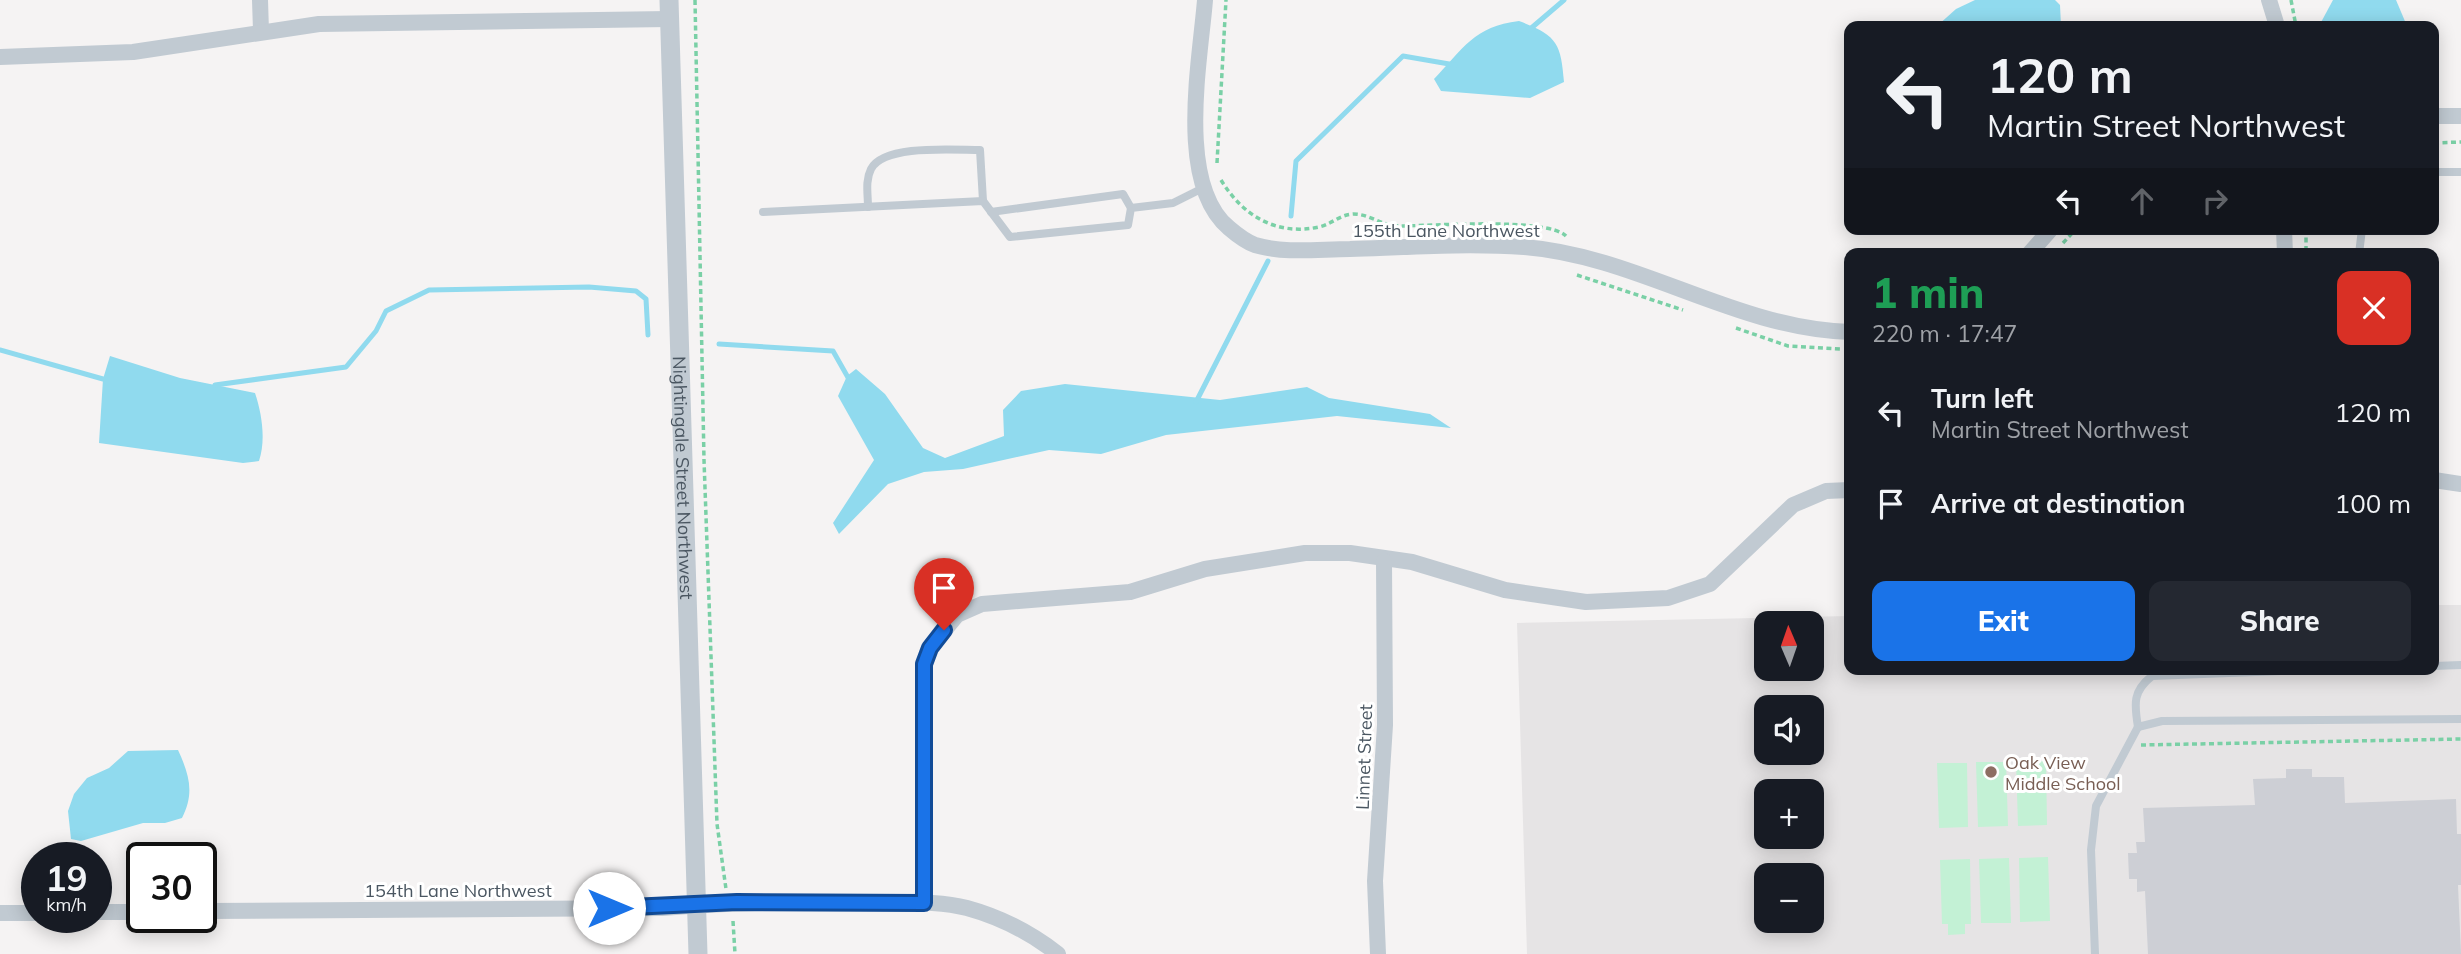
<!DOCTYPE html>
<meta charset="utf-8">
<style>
body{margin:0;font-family:Mulish,sans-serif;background:#242831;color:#f1f3f6;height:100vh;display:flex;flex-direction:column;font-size:26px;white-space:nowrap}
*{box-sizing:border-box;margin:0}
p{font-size:23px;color:#9ea1a6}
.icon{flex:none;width:38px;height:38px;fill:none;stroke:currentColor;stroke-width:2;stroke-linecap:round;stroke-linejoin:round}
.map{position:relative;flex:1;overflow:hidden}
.side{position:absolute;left:1844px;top:248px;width:595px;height:427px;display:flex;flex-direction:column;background:#171b24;border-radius:14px;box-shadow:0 4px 18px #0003}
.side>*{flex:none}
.top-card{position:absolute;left:1844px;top:21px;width:595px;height:214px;border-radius:14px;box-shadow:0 4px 18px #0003;background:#171b24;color:#f1f3f6;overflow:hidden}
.needle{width:46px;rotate:358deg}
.buttons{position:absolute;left:1754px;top:611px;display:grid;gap:14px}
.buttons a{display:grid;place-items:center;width:70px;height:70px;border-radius:14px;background:#171b24;box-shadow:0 4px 18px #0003;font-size:35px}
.speed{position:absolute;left:21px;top:842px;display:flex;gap:14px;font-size:35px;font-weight:700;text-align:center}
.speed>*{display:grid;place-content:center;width:91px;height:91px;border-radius:50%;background:#171b24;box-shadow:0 4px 18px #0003;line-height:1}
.speed small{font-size:18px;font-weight:400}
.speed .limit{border:4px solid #111;border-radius:10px;background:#fff;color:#111}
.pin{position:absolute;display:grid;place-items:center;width:60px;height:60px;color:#fff;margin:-72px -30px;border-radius:50% 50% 50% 0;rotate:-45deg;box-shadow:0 0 7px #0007}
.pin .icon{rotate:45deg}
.me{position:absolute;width:77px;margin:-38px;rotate:90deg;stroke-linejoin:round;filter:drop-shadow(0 0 5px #0008)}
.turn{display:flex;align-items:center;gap:24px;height:147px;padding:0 28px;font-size:32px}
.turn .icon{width:91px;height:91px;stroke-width:2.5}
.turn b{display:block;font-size:49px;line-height:60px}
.lanes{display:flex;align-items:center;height:66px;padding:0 28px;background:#0003;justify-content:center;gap:35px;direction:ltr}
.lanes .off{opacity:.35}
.round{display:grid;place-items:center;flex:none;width:74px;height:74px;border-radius:14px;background:#242831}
.head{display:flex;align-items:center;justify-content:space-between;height:119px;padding:0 28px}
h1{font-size:42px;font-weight:800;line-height:52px;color:#1e9e55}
.action{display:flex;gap:14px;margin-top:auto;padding:14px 28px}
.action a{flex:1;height:80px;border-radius:14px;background:#1a73e8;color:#fff;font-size:28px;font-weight:800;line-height:80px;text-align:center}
.action a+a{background:#242831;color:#f1f3f6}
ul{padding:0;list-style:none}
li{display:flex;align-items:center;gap:21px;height:91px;padding:0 28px}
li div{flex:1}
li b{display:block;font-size:26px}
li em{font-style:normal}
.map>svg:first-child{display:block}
.education{fill:#e6e4e5;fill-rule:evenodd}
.green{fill:#c3f1d5}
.water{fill:#90daee}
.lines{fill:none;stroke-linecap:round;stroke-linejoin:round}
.stream{stroke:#90daee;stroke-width:5}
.building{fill:#cdcfd5}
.path{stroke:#7ad0a6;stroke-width:3.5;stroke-dasharray:5 3.5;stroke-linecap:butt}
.service{stroke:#c1cad2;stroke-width:8}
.minor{stroke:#c1cad2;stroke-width:16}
.tertiary{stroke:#c1cad2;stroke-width:19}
.route-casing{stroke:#114b97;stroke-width:18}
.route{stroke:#1a73e8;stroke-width:12}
.education-dot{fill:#8d6e63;stroke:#fff;stroke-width:2.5}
.labels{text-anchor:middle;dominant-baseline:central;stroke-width:6;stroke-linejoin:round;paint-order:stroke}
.street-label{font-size:18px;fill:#4a5661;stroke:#fff}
.education-label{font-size:18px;fill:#785e54;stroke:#fff;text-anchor:start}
</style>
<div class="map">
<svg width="2461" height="954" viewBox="0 0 2461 954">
<rect width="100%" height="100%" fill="#f5f3f3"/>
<path class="education" d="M 2434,605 L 2461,605 L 2461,954 L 1527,954 L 1517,623 L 1850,616 L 1850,670 L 2434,670 ZM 1766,623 L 1811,623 L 1811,668 L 1766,668 ZM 1766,707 L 1811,707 L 1811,752 L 1766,752 ZM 1766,791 L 1811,791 L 1811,836 L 1766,836 ZM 1766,875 L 1811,875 L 1811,920 L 1766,920 Z"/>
<g class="green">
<path d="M 2046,761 L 2047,825 L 2018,826 L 2016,761 Z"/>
<path d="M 1976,762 L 2006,762 L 2008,826 L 1978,827 Z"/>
<path d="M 1937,763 L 1967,763 L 1968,827 L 1939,828 Z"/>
<path d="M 2048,857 L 2050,921 L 2020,922 L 2019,858 Z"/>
<path d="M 2009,858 L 2011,923 L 1981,923 L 1979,859 Z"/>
<path d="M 1970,859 L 1971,924 L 1965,924 L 1965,934 L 1948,935 L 1948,924 L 1942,924 L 1940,860 Z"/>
</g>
<g class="water">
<path d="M 1975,0 L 2055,0 L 2060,5 L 2061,26 L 1937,26 L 1956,9 Z"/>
<path d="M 2333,0 L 2396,0 L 2407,26 L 2319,26 Z"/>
<path d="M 1519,21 C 1557,35 1561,43 1564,82 L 1530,98 L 1441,91 L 1434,79 C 1463,49 1474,26 1519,21 Z"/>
<path d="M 110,356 L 180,378 L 255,393 C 262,414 266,440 259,461 L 243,463 L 99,443 L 103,379 Z"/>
<path d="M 856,369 L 885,394 L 923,448 L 945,458 L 1004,436 L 1003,410 L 1021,391 L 1065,384 L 1220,400 L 1307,387 L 1329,398 L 1430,414 L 1451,428 L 1337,416 L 1166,435 L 1101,454 L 1049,450 L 963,469 L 924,472 L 888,484 L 839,534 L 833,523 L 874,460 L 838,396 L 847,376 Z"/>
<path d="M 178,750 C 189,774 195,793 182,818 L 165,823 L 143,823 L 81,841 L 71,839 L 68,811 L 74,794 L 87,778 L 109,768 L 128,751 Z"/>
</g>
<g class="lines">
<g class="stream">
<path d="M 1529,30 L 1564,0"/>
<path d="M 1291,216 L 1296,161 L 1403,56 L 1455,65"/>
<path d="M 719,344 L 833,351 L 850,381"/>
<path d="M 0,350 L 103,379"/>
<path d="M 215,385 L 346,367 L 376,331 L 386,311 L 429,290 L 589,287 L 636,291 L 646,299 L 648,335"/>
<path d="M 1196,402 L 1268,261"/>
</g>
</g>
<path class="building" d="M 2286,769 L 2312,769 L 2312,777 L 2344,777 L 2345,803 L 2456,799 L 2457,834 L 2461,834 L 2461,885 L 2458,885 L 2461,954 L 2148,954 L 2145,891 L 2137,892 L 2137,879 L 2129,879 L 2128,853 L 2137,853 L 2136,842 L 2145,842 L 2143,808 L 2255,805 L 2253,779 L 2286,778 Z"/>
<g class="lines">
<g class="path">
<path d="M 695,0 L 704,460 L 717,824 L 726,889"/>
<path d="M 2291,0 L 2296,26"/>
<path d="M 2434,143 L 2461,142"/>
<path d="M 1217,163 L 1226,0"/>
<path d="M 1221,180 C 1243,216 1276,236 1319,227 C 1332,224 1339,215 1353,214 C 1370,214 1382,226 1399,226 C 1431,226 1547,217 1566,236"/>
<path d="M 2306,229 L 2306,254"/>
<path d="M 2063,243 L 2076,229"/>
<path d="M 1577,275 L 1683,310"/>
<path d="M 1736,328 L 1788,346 L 1841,349"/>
<path d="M 2141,745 L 2461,739"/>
<path d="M 733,921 L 735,954"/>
</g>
<g class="service">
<path d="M 2434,172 L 2461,172"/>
<path d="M 868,207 C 868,194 865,181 871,169 C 884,144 954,150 980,150 L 983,201"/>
<path d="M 763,212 L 983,201 L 1010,237 L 1128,225 L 1131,208 L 1173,203 L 1203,188"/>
<path d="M 991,212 L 1123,194 L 1131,208"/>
<path d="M 2359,254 L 2362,229"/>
<path d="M 2434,666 L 2461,665"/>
<path d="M 2138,727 L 2162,721 L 2461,719"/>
<path d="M 2138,727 C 2134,703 2133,691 2152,676 L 2310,670"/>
<path d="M 2095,954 L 2091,850 L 2096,806 L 2138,727"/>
</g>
<g class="minor">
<path d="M 260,0 L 261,31"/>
<path d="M 1205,0 C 1200,62 1176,184 1229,228 C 1236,234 1247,242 1255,245 C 1286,254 1319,249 1350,249 C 1408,247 1467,243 1524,247 C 1638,256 1736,329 1850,332"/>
<path d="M 2269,0 L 2277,26"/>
<path d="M 0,57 L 133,52 L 319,24 L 669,19"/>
<path d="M 2434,116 L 2461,116"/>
<path d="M 2284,229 L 2285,254"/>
<path d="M 2029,254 L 2051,229"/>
<path d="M 2434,480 L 2461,484"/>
<path d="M 924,903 L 924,664 L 930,648 L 957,615 L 982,604 L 1130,592 L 1205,569 L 1305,553 L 1350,553 L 1412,562 L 1505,590 L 1586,602 L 1668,598 L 1710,584 L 1793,505 L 1826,491 L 1850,490"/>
<path d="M 201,911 L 662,908 C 732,902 801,902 871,902 C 902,903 937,900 967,908 C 1000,917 1031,933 1058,954"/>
<path d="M 96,912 L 142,912"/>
<path d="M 0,913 L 37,913"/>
<path d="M 1378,954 L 1375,881 L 1385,725 L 1384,561"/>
</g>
<path class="tertiary" id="s1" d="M 669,0 L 698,954"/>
</g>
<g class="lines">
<g class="route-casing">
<path id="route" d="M 609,908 L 737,902 L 924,903 L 924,664 L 930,648 L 944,630"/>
</g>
<use href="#route" class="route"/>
</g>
<circle class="education-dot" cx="1991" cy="772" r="7"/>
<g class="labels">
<g class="street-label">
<text x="1446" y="230">155th Lane Northwest</text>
<text stroke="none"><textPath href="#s1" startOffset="478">Nightingale Street Northwest</textPath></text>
<text transform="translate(1364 757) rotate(-88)">Linnet Street</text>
<text x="458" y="890">154th Lane Northwest</text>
</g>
<g class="education-label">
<text x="2005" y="762">Oak View<tspan x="2005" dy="21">Middle School</tspan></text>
</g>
</g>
</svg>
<div class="buttons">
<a><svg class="needle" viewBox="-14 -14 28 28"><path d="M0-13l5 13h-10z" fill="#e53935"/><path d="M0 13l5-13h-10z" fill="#9ea1a6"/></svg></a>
<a><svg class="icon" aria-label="sound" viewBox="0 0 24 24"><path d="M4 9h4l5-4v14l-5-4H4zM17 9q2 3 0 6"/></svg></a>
<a>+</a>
<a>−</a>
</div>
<div class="speed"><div>19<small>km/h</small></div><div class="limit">30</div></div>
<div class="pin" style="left:944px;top:630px;background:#d93025"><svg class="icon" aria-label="arrive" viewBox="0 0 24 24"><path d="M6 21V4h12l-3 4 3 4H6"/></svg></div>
<svg class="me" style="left:609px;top:908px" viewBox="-20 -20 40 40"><circle r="19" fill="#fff"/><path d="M0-13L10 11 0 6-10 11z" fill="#1a73e8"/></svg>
<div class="top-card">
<div class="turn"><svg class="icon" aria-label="left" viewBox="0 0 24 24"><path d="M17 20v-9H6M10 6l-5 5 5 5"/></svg><div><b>120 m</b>Martin Street Northwest</div></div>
<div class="lanes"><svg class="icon" aria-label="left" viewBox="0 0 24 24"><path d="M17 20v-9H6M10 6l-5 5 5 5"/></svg><svg class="icon off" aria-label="ahead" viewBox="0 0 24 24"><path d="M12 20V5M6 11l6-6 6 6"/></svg><svg class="icon off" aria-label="right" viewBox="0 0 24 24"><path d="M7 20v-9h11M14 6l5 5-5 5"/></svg></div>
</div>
<section class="side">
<div class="head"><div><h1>1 min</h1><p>220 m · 17:47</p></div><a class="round" style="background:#d93025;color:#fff"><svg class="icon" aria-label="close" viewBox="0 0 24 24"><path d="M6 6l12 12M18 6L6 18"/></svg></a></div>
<ul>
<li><svg class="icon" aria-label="left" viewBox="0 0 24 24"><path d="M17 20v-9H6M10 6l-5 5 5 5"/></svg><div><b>Turn left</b><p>Martin Street Northwest</p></div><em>120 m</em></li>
<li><svg class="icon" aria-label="arrive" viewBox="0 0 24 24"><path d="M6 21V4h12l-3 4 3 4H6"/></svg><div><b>Arrive at destination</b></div><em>100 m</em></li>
</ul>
<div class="action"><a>Exit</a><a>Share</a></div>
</section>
</div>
